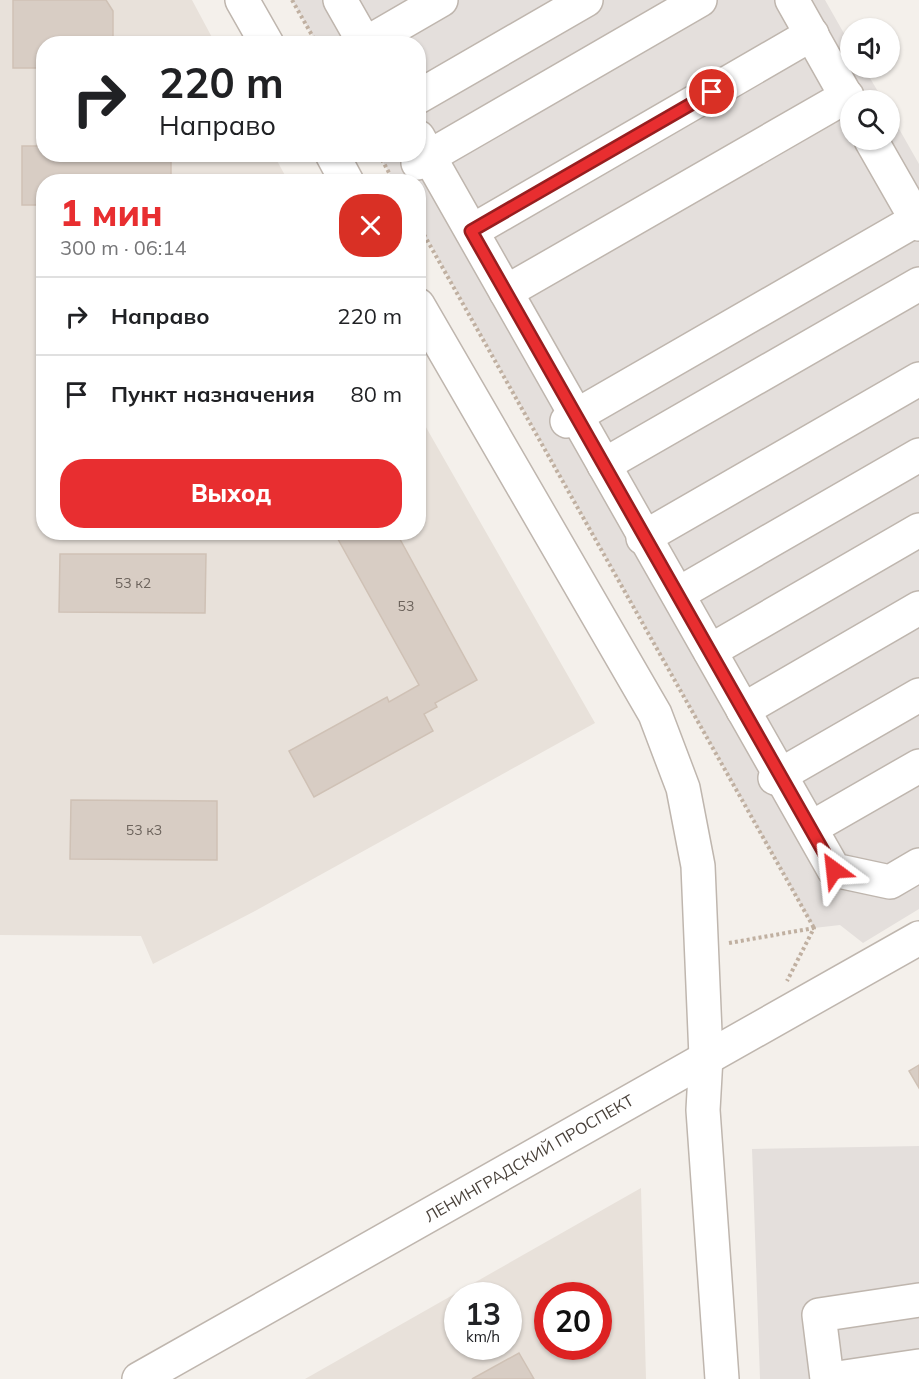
<!DOCTYPE html>
<html lang="ru">
<meta charset="utf-8">
<style>
body{margin:0;font-family:Mulish,sans-serif;background:#f6f6f6;color:#202124;height:100vh;display:flex;flex-direction:column;font-size:22px;white-space:nowrap}
*{box-sizing:border-box;margin:0}
p{font-size:20px;color:#757577}
.icon{flex:none;width:33px;height:33px;fill:none;stroke:currentColor;stroke-width:2;stroke-linecap:round;stroke-linejoin:round}
.map{position:relative;flex:1;overflow:hidden}
.drawer{position:absolute;left:36px;top:174px;width:390px;height:366px;display:flex;flex-direction:column;background:#fff;border-radius:24px;box-shadow:0 2px 4px #0004}
.drawer>*{flex:none}
.guide{position:absolute;left:36px;top:36px;width:390px;height:126px;border-radius:24px;box-shadow:0 2px 4px #0004;background:#fff;color:#202124;overflow:hidden}
.controls{position:absolute;left:840px;top:18px;display:grid;gap:12px}
.controls a{display:grid;place-items:center;width:60px;height:60px;border-radius:50%;background:#fff;box-shadow:0 2px 4px #0004;font-size:30px}
.speed{position:absolute;left:444px;top:1282px;display:flex;gap:12px;font-size:30px;font-weight:700;text-align:center}
.speed>*{display:grid;place-content:center;width:78px;height:78px;border-radius:50%;background:#fff;box-shadow:0 2px 4px #0004;line-height:1}
.speed small{font-size:15px;font-weight:400}
.speed .limit{border:9px solid #d22;background:#fff;color:#111}
.pin{position:absolute;display:grid;place-items:center;width:51px;height:51px;color:#fff;margin:-26px;border:3px solid #fff;border-radius:50%;box-shadow:0 2px 6px #0007}
.me{position:absolute;width:66px;margin:-33px;rotate:330deg;stroke-linejoin:round;filter:drop-shadow(0 0 4px #0008)}
.turn{display:flex;align-items:center;gap:21px;height:126px;padding:0 24px;font-size:27px}
.turn .icon{width:78px;height:78px;stroke-width:2.5}
.turn b{display:block;font-size:42px;line-height:51px}
.round{display:grid;place-items:center;flex:none;width:63px;height:63px;border-radius:24px;background:#f6f6f6}
.headline{display:flex;align-items:center;justify-content:space-between;height:102px;padding:0 24px}
h1{font-size:36px;font-weight:800;line-height:45px;color:#e82e30}
.action{display:flex;gap:12px;margin-top:auto;padding:12px 24px}
.action a{flex:1;height:69px;border-radius:24px;background:#e82e30;color:#fff;font-size:24px;font-weight:800;line-height:69px;text-align:center}
ul{padding:0;list-style:none}
li{display:flex;align-items:center;gap:18px;height:78px;padding:0 24px;border-top:2px solid #e0e0e0}
li div{flex:1}
li b{display:block;font-size:22px}
li em{font-style:normal}
.map>svg:first-child{display:block}
.residential{fill:#e8e1da;fill-rule:evenodd}
.industrial{fill:#e4dfdc}
.building{fill:#d8cdc4;stroke:#cfc1b5;stroke-width:1.5}
.lines{fill:none;stroke-linecap:round;stroke-linejoin:round}
.minor-casing{stroke:#bfb6ae;stroke-width:36}
.path{stroke:#c0b0a1;stroke-width:4;stroke-dasharray:3 3;stroke-linecap:butt}
.minor{stroke:#fff;stroke-width:33}
.route-casing{stroke:#971e1f;stroke-width:15}
.route{stroke:#e82e30;stroke-width:10}
.labels{text-anchor:middle;dominant-baseline:central;stroke-width:6;stroke-linejoin:round;paint-order:stroke}
.number-label{font-size:14px;fill:#6c635c}
.street-label{font-size:16px;fill:#484039;stroke:#fff}
</style>
<div class="map">
<svg width="919" height="1379" viewBox="0 0 919 1379">
<rect width="100%" height="100%" fill="#f4f0eb"/>
<g class="residential">
<path d="M 0,0 L 192,0 L 215,43 L 44,44 L 44,154 L 274,155 L 288,181 L 44,182 L 44,532 L 418,532 L 419,415 L 595,723 L 255,911 L 153,964 L 141,936 L 0,935 Z"/>
<path d="M 641,1188 L 646,1379 L 305,1379 ZM 458,1296 L 508,1296 L 508,1347 L 458,1347 ZM 548,1296 L 598,1296 L 598,1347 L 548,1347 Z"/>
</g>
<g class="industrial">
<path d="M 292,0 L 825,0 L 850,44 L 850,68 L 864,68 L 883,100 L 850,100 L 850,140 L 890,140 L 890,113 L 919,164 L 919,909 L 863,943 L 840,925 L 814,928 L 419,224 L 418,182 L 394,181 L 379,155 L 418,154 L 418,44 L 317,43 Z"/>
<path d="M 919,1146 L 919,1379 L 760,1379 L 752,1149 Z"/>
</g>
<g class="building">
<path d="M 13,0 L 106,0 L 113,11 L 113,44 L 44,44 L 44,68 L 13,68 Z"/>
<path d="M 22,146 L 44,146 L 44,154 L 171,154 L 171,182 L 44,182 L 44,205 L 22,205 Z"/>
<path d="M 334,532 L 396,532 L 477,680 L 435,703 L 437,707 L 424,714 L 433,731 L 314,797 L 289,751 L 387,697 L 389,702 L 419,685 Z"/>
<path d="M 60,554 L 206,554 L 205,613 L 59,612 Z"/>
<path d="M 71,800 L 217,801 L 217,860 L 70,859 Z"/>
<path d="M 919,1065 L 919,1088 L 909,1071 Z"/>
<path d="M 519,1353 L 534,1379 L 472,1379 Z"/>
</g>
<g class="lines">
<g class="minor-casing">
<g id="minor">
<path d="M 242,0 L 267,44"/>
<path d="M 340,0 L 365,44"/>
<path d="M 792,0 L 850,103"/>
<path d="M 365,44 L 441,0"/>
<path d="M 418,97 L 586,0"/>
<path d="M 418,137 L 834,870 L 890,882 L 919,865"/>
<path d="M 871,140 L 919,224"/>
<path d="M 332,154 L 347,182"/>
<path d="M 418,163 L 700,0"/>
<path d="M 472,231 L 812,34"/>
<path d="M 506,292 L 847,96"/>
<path d="M 418,305 L 655,714 L 683,788 L 698,866 L 706,1057 L 703,1110 L 722,1379"/>
<path d="M 567,421 L 916,220"/>
<path d="M 604,465 L 919,284"/>
<path d="M 643,538 L 919,379"/>
<path d="M 678,594 L 919,455"/>
<path d="M 710,651 L 919,530"/>
<path d="M 743,710 L 919,608"/>
<path d="M 775,778 L 919,695"/>
<path d="M 811,828 L 919,766"/>
<path d="M 139,1379 L 919,938"/>
<path d="M 827,1379 L 819,1315 L 919,1300"/>
<path d="M 831,1379 L 919,1366"/>
</g>
</g>
<g class="path">
<path d="M 292,0 L 317,44"/>
<path d="M 379,154 L 394,182"/>
<path d="M 418,224 L 814,928"/>
<path d="M 729,943 L 814,928 L 787,981"/>
</g>
<use href="#minor" class="minor"/>
</g>
<g class="lines">
<g class="route-casing">
<path id="route" d="M 712,92 L 471,231 L 834,870"/>
</g>
<use href="#route" class="route"/>
</g>
<g class="labels">
<g class="number-label">
<text x="133" y="583">53 к2</text>
<text x="406" y="606">53</text>
<text x="144" y="830">53 к3</text>
</g>
<g class="street-label">
<text transform="translate(529 1158) rotate(-30)">ЛЕНИНГРАДСКИЙ ПРОСПЕКТ</text>
</g>
</g>
</svg>
<div class="controls">
<a><svg class="icon" aria-label="sound" viewBox="0 0 24 24"><path d="M4 9h4l5-4v14l-5-4H4zM17 9q2 3 0 6"/></svg></a>
<a><svg class="icon" aria-label="search" viewBox="0 0 24 24"><circle cx="10" cy="10" r="6"/><path d="M15 15l6 6"/></svg></a>
</div>
<div class="speed"><div>13<small>km/h</small></div><div class="limit">20</div></div>
<div class="pin" style="left:712px;top:92px;background:#d93025"><svg class="icon" aria-label="arrive" viewBox="0 0 24 24"><path d="M6 21V4h12l-3 4 3 4H6"/></svg></div>
<svg class="me" style="left:834px;top:870px" viewBox="-20 -20 40 40"><path d="M0-17L14 15 0 8-14 15z" fill="#e82e30" stroke="#fff" stroke-width="4"/></svg>
<div class="guide">
<div class="turn"><svg class="icon" aria-label="right" viewBox="0 0 24 24"><path d="M7 20v-9h11M14 6l5 5-5 5"/></svg><div><b>220 m</b>Направо</div></div>
</div>
<section class="drawer">
<div class="headline"><div><h1>1 мин</h1><p>300 m · 06:14</p></div><a class="round" style="background:#d93025;color:#fff"><svg class="icon" aria-label="close" viewBox="0 0 24 24"><path d="M6 6l12 12M18 6L6 18"/></svg></a></div>
<ul>
<li><svg class="icon" aria-label="right" viewBox="0 0 24 24"><path d="M7 20v-9h11M14 6l5 5-5 5"/></svg><div><b>Направо</b></div><em>220 m</em></li>
<li><svg class="icon" aria-label="arrive" viewBox="0 0 24 24"><path d="M6 21V4h12l-3 4 3 4H6"/></svg><div><b>Пункт назначения</b></div><em>80 m</em></li>
</ul>
<div class="action"><a>Выход</a></div>
</section>
</div>
